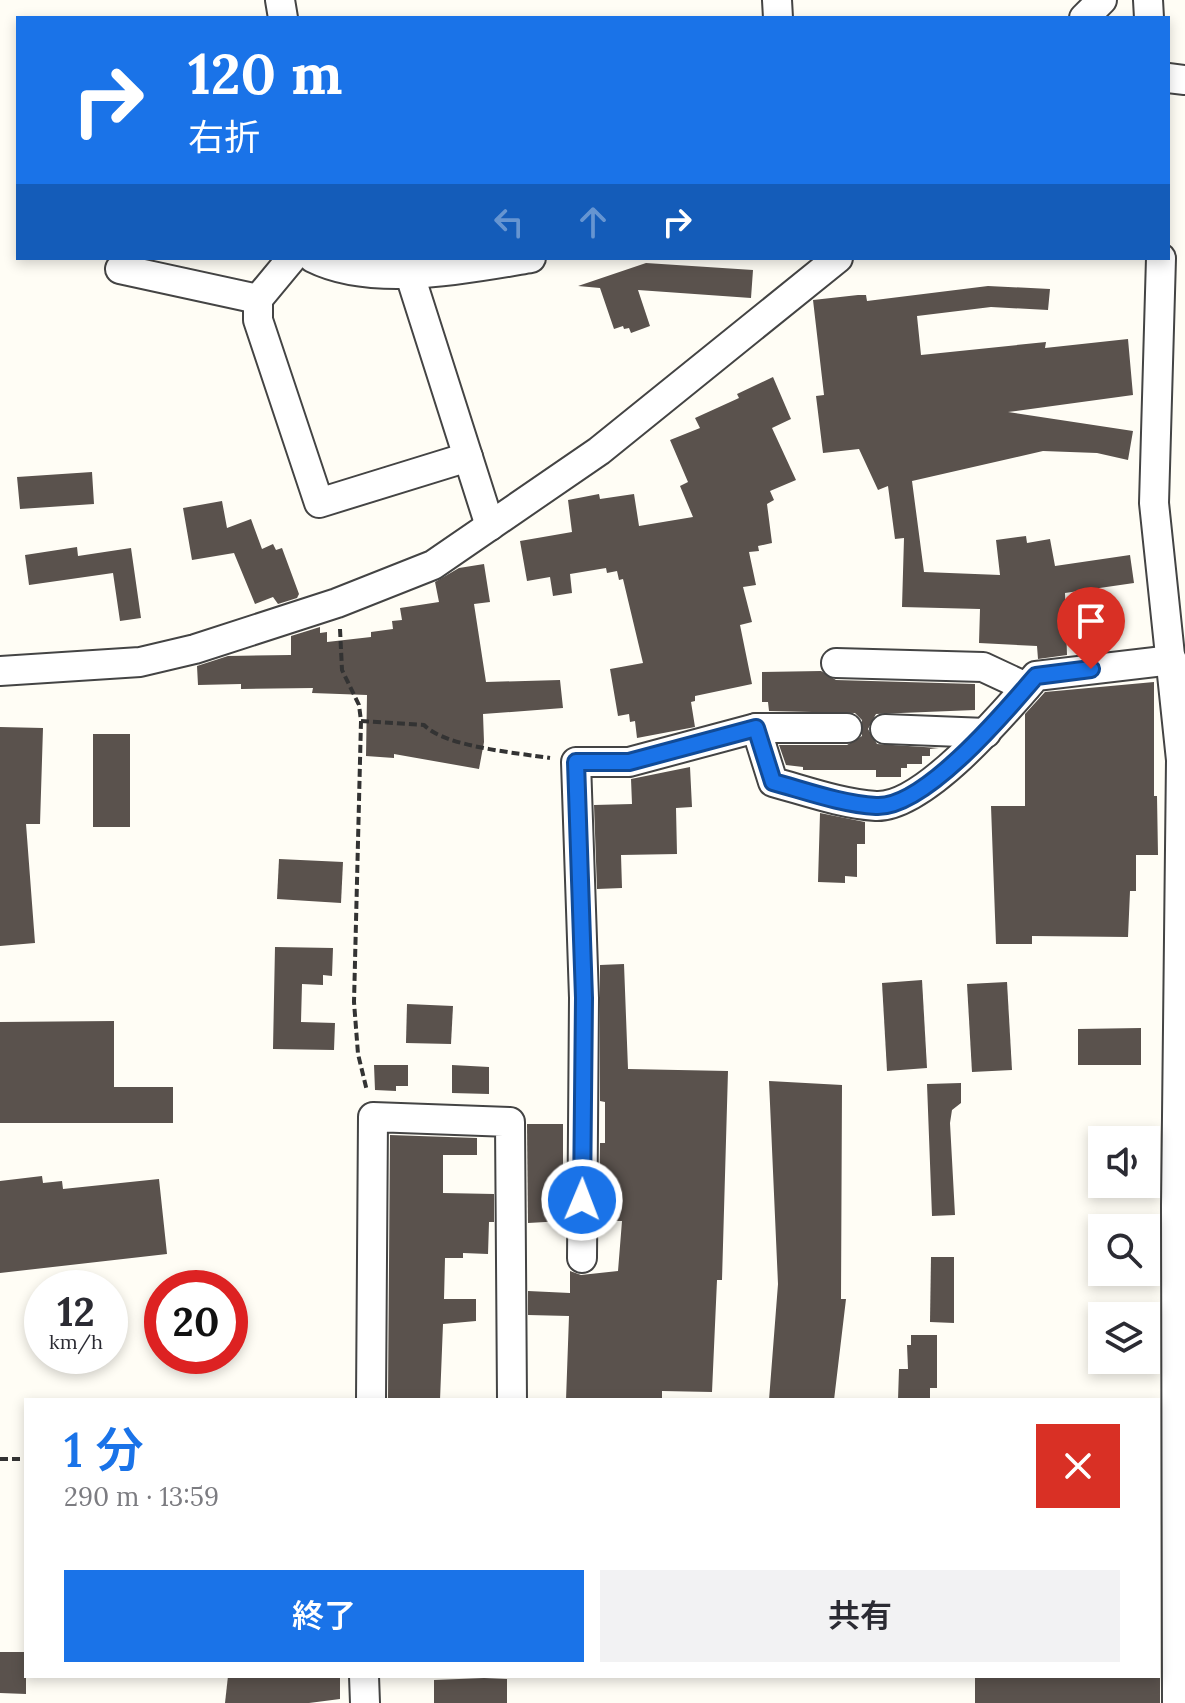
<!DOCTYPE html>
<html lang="ja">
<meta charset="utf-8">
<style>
body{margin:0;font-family:Lora,"Noto Sans JP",serif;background:#f2f2f3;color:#2b2b33;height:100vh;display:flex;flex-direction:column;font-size:30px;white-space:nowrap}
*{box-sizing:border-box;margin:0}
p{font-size:26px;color:#7c7c81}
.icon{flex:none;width:44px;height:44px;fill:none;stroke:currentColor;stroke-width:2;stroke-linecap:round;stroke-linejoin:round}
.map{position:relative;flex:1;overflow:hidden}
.panel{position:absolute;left:24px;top:1398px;width:1136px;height:280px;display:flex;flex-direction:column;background:#fff;border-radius:0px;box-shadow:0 4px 12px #0003}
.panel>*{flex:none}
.banner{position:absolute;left:16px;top:16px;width:1154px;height:244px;border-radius:0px;box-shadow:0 4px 12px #0003;background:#1a73e8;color:#fff;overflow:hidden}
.buttons{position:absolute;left:1088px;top:1126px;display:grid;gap:16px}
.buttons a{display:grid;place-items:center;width:72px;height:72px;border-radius:0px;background:#fff;box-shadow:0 4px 12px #0003;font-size:40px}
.speed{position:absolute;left:24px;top:1270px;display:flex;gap:16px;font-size:40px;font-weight:700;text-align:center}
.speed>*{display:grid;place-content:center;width:104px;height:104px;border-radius:50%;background:#fff;box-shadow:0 4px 12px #0003;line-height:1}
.speed small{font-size:20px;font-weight:400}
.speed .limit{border:12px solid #d22;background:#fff;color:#111}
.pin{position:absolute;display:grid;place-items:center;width:68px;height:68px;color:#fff;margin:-82px -34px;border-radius:50% 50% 50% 0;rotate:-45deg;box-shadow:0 0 8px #0007}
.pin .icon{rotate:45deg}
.me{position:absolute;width:88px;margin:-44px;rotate:1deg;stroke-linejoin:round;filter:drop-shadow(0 0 6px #0008)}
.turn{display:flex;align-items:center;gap:28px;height:168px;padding:0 40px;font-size:36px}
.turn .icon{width:104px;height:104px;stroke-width:2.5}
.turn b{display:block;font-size:56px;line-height:68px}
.lanes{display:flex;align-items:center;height:76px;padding:0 40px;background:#0003;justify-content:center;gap:40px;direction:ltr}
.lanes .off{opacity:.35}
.round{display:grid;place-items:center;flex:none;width:84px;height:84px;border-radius:0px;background:#f2f2f3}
.summary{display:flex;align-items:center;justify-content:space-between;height:136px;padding:0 40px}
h1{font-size:48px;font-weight:600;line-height:60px;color:#1a73e8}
.button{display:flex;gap:16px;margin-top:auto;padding:16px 40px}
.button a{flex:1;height:92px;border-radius:0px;background:#1a73e8;color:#fff;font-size:32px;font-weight:600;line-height:92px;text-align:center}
.button a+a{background:#f2f2f3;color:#2b2b33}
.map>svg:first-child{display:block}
.building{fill:#5a524d}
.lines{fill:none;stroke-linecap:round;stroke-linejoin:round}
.minor-casing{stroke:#444;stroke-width:32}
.path{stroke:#333;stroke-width:4;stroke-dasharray:8 4;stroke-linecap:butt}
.minor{stroke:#fff;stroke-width:28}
.route-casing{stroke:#114b97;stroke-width:20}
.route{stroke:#1a73e8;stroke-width:14}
</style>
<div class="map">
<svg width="1185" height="1703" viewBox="0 0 1185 1703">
<rect width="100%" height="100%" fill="#fffdf5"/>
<g class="building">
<path d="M 646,263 L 753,270 L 751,298 L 638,290 L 650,326 L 631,333 L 629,328 L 624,329 L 623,326 L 614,329 L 600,288 L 578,286 Z"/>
<path d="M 988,286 L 1050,289 L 1048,310 L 991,307 L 917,316 L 921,355 L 1046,342 L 1045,348 L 1128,339 L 1133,395 L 1008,412 L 1133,431 L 1128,460 L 1097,453 L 1043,451 L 912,481 L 924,572 L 1000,575 L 996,540 L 1026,536 L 1027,543 L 1050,539 L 1055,566 L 1130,555 L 1134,583 L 1065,593 L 1067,655 L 1038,659 L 1037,646 L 979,643 L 980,609 L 902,607 L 904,538 L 895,539 L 888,486 L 878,490 L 859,449 L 823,453 L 816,396 L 824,395 L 813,300 L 858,295 L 866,295 L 867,301 Z"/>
<path d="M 773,377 L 791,419 L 772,428 L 796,480 L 770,491 L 774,500 L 767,504 L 772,543 L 758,546 L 759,551 L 749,552 L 756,585 L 743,587 L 752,622 L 740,625 L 752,684 L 695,696 L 695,701 L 691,702 L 695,727 L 637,738 L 635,721 L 630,722 L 629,714 L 618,716 L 610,669 L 643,663 L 623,579 L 619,580 L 617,571 L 607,573 L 606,568 L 570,574 L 572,593 L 553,596 L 550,577 L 527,581 L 520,541 L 572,532 L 568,500 L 599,494 L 600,499 L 634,494 L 639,526 L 693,517 L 680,486 L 688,482 L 670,440 L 700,428 L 695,418 L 739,398 L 737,394 Z"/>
<path d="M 92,472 L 94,504 L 20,509 L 17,477 Z"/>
<path d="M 222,501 L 227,528 L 251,519 L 262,549 L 273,544 L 276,550 L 282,548 L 299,594 L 297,598 L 278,604 L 273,597 L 255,604 L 234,553 L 192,560 L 183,508 Z"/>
<path d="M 77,547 L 78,556 L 131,548 L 141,618 L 120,621 L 113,573 L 29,585 L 25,555 Z"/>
<path d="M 484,564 L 490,602 L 474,604 L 486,682 L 560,680 L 563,708 L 483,714 L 484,742 L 479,769 L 394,754 L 394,758 L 366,756 L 367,695 L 312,693 L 313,688 L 241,689 L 241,684 L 198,685 L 197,666 L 228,656 L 291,655 L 291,636 L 320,627 L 320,633 L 327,632 L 327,642 L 371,637 L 371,632 L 393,629 L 392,621 L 402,620 L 400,608 L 439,602 L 435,582 L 459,568 Z"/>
<path d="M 821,671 L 836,680 L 975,684 L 975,710 L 876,714 L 868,729 L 877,744 L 939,748 L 930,749 L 930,756 L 922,756 L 922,764 L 907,764 L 907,768 L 901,768 L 901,777 L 876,777 L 876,770 L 803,770 L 803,767 L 786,765 L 779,745 L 847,745 L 862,736 L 862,720 L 855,713 L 769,711 L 768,702 L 762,702 L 762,672 Z"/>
<path d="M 1154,682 L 1154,796 L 1157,796 L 1158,855 L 1136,855 L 1136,891 L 1130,891 L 1128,937 L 1032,936 L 1032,944 L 996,944 L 991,806 L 1025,806 L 1025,714 L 1045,692 Z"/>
<path d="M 0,727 L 43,728 L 40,824 L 26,824 L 35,943 L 0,946 Z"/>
<rect x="93" y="734" width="37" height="93"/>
<path d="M 690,767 L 692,807 L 676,808 L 677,854 L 621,855 L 622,888 L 597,889 L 594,805 L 632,804 L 631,779 Z"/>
<path d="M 820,813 L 865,822 L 865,844 L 857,844 L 857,877 L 845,876 L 845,883 L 818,882 Z"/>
<path d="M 279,859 L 343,862 L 341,903 L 277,899 Z"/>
<path d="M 275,947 L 333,948 L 332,976 L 323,975 L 323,985 L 302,984 L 301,1022 L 335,1023 L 334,1050 L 273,1049 Z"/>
<path d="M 624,964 L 628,1069 L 728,1071 L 722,1280 L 717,1280 L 712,1392 L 662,1391 L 662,1400 L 566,1400 L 569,1316 L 528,1315 L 528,1291 L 570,1293 L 570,1271 L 581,1275 L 618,1271 L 622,1221 L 614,1221 L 614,1210 L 599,1210 L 600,1143 L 605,1143 L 605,1102 L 600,1101 L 600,965 Z"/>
<path d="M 922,980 L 927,1068 L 887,1071 L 882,983 Z"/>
<path d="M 1007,982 L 1012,1070 L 972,1072 L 967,984 Z"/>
<path d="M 407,1004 L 453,1006 L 451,1044 L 406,1043 Z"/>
<path d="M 114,1021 L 114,1087 L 173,1087 L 173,1123 L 0,1123 L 0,1022 Z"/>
<path d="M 1141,1028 L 1141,1065 L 1078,1065 L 1078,1029 Z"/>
<path d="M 374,1065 L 408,1065 L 408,1086 L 396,1086 L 396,1091 L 375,1090 Z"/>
<path d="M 452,1065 L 489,1067 L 489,1094 L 452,1093 Z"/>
<path d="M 769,1081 L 842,1085 L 841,1299 L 846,1299 L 834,1400 L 769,1400 L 778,1284 Z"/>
<path d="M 961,1083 L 961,1103 L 952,1110 L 950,1123 L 955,1215 L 932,1216 L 927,1084 Z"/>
<path d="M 527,1124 L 563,1124 L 563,1221 L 528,1223 Z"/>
<path d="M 390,1135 L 477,1138 L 477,1155 L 443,1155 L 443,1193 L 494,1194 L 494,1222 L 489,1222 L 488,1254 L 463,1253 L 463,1258 L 445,1258 L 444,1299 L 476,1299 L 476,1321 L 443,1324 L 440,1400 L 388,1398 Z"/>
<path d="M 42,1176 L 43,1183 L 62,1181 L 63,1189 L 159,1179 L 167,1254 L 0,1273 L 0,1181 Z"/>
<path d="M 931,1257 L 954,1257 L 954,1323 L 930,1322 Z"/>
<path d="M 911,1335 L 937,1335 L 937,1388 L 930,1388 L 930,1400 L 898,1400 L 899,1369 L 908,1369 L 907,1345 L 911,1345 Z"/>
<path d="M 0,1652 L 26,1652 L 26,1694 L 0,1693 Z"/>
<path d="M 228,1676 L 340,1676 L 340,1699 L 309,1703 L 225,1703 Z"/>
<rect x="975" y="1676" width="185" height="27"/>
<path d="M 484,1678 L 507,1679 L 507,1703 L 434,1703 L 434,1680 Z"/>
</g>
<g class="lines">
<g class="minor-casing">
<g id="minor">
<path d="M 280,0 L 283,18"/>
<path d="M 777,0 L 778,18"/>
<path d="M 1148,0 L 1149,18"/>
<path d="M 1084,18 L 1102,0"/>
<path d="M 1168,78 L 1185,80"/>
<path d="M 292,258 L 258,299 L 258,320 L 319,503 L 468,457"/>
<path d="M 313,258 C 373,288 467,269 531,258"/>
<path d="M 1161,258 L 1154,503 L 1181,760 L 1176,1206 L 1177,1703"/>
<path d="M 120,269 L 258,299"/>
<path d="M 409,272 L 490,526"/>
<path d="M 836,663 L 983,667 L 1026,687"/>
<path d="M 0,671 L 140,662 L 195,649 L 337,603 L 433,565 L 599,451 L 838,258"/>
<path d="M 756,728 L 847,728"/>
<path d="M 885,729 L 986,733"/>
<path d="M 582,1258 L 584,998 L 576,762 L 629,762 L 756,728 L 773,782 C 806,791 842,804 876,806 C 924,808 1006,711 1036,676 L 1172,660"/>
<path d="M 371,1400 L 373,1117 L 510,1122 L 512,1400"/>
<path d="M 364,1676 L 365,1703"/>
</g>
</g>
<g class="path">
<path d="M 340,629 L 342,670 L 359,705 L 361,721 L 354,1002 L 358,1054 L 367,1091"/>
<path d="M 361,721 L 424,725 C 445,747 518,753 550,758"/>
<path d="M 0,1459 L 26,1459"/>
</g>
<use href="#minor" class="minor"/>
</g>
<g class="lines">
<g class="route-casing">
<path id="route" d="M 582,1200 L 584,998 L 576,762 L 629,762 L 756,728 L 773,782 C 806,791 842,804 876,806 C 924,809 1006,711 1036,676 L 1091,669"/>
</g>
<use href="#route" class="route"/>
</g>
</svg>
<div class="buttons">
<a><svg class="icon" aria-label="sound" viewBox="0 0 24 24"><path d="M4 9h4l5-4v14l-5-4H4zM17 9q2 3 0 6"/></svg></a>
<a><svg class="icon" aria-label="search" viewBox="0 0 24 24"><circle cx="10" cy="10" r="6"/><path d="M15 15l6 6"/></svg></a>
<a><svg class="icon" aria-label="layers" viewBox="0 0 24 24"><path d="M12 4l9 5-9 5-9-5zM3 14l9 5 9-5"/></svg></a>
</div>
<div class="speed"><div>12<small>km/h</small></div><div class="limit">20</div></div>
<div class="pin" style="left:1091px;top:669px;background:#d93025"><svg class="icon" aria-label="arrive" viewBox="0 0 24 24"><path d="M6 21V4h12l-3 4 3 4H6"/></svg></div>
<svg class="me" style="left:582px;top:1200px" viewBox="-20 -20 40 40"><circle r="17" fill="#1a73e8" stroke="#fff" stroke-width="3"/><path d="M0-11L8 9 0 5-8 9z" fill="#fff"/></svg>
<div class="banner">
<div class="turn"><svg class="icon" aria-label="right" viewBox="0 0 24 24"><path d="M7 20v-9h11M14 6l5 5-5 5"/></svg><div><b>120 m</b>右折</div></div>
<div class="lanes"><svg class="icon off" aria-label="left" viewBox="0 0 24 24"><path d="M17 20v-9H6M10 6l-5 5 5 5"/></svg><svg class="icon off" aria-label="ahead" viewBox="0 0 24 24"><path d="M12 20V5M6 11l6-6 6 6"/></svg><svg class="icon" aria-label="right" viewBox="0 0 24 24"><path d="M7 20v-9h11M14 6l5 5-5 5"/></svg></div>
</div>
<section class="panel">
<div class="summary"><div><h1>1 分</h1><p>290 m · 13:59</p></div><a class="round" style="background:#d93025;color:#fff"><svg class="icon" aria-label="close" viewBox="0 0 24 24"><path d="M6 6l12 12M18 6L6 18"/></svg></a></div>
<div class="button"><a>終了</a><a>共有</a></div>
</section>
</div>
